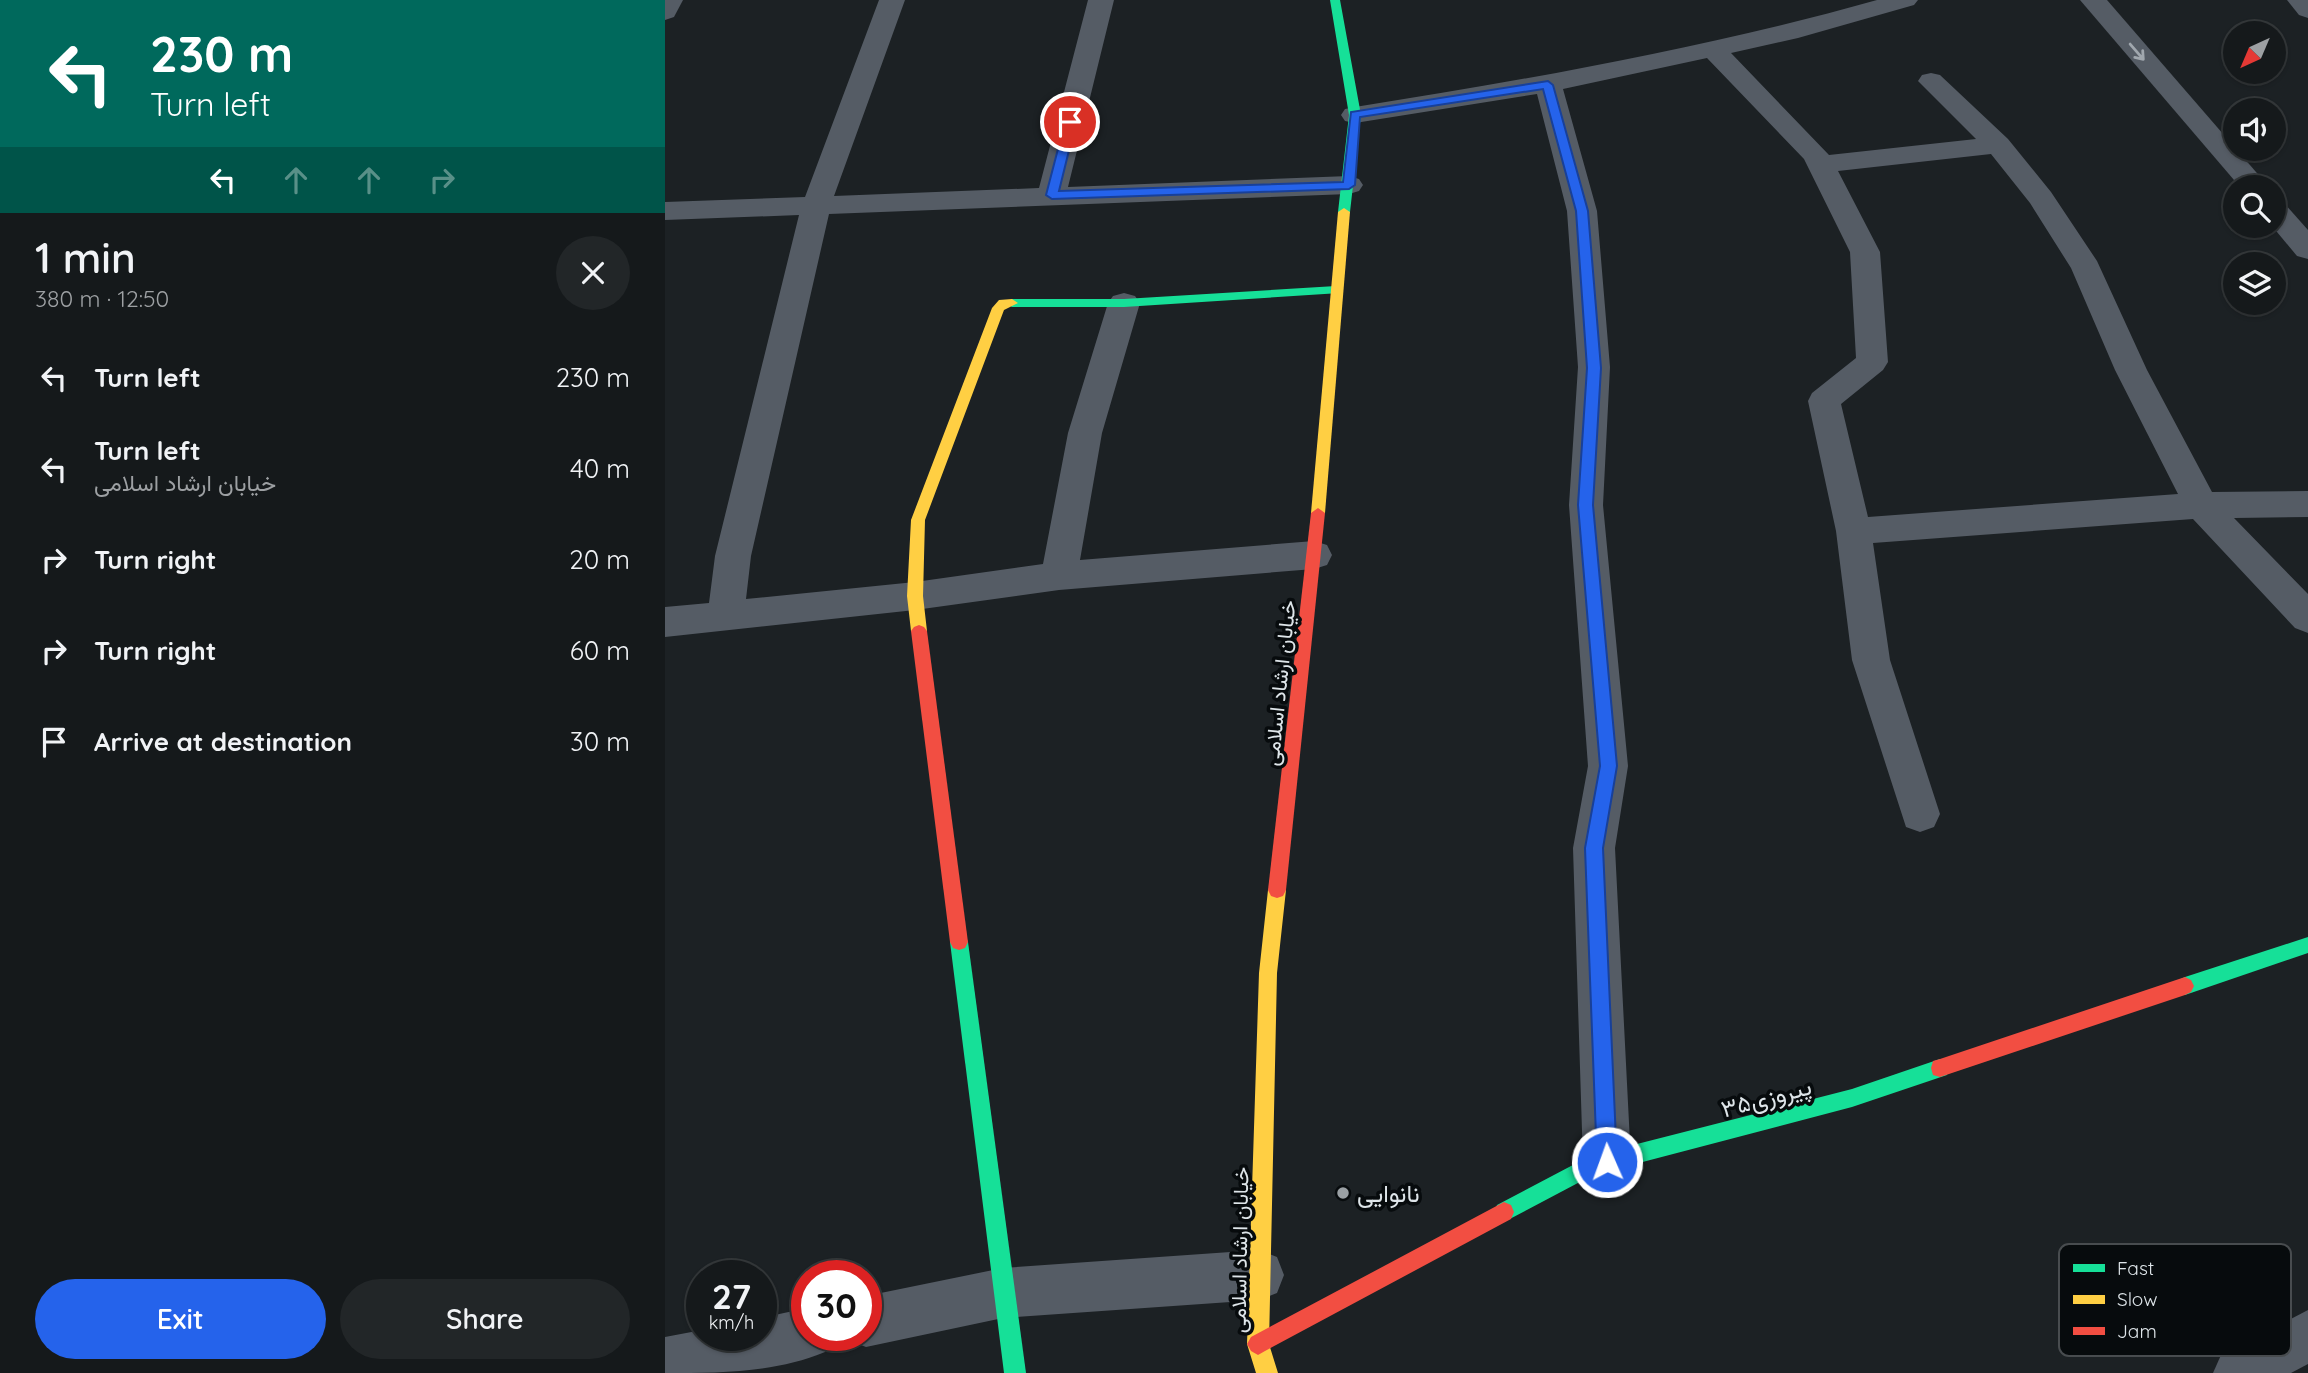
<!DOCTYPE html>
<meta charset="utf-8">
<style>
body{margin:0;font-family:Quicksand,Vazirmatn,sans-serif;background:#222628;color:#f1f3f6;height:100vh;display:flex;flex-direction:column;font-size:26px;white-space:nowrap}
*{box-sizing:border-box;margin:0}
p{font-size:23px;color:#9da0a3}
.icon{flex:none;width:38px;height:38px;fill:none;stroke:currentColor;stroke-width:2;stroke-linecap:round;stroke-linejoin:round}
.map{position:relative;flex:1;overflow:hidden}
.sheet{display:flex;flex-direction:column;background:#15191b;width:665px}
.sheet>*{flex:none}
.banner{background:#00695c;color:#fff;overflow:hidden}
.needle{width:46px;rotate:224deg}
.controls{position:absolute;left:1558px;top:21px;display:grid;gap:14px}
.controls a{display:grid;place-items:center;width:63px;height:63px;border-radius:50%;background:#15191b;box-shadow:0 2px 5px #0004,0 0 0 2px #34383a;font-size:35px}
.speed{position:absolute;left:21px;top:1260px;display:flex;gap:14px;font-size:35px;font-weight:700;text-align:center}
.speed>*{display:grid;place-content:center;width:91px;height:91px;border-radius:50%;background:#15191b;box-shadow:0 2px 5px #0004,0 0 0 2px #34383a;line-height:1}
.speed small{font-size:18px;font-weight:400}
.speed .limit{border:10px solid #d22;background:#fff;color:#111}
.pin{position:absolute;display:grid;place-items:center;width:60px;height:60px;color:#fff;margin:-30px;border:4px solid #fff;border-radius:50%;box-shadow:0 2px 7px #0007}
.me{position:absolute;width:77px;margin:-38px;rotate:358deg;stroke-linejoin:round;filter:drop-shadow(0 0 5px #0008)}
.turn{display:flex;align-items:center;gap:24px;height:147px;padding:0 35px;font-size:32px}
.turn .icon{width:91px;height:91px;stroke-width:2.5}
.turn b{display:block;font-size:49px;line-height:60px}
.lanes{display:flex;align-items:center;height:66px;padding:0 35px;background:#0003;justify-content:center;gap:35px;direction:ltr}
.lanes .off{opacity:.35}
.round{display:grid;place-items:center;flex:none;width:74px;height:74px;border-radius:37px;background:#222628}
.head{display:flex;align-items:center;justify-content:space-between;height:119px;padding:0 35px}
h1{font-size:42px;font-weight:600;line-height:52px}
.button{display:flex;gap:14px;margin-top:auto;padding:14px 35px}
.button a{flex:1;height:80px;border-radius:42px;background:#2563eb;color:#fff;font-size:28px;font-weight:600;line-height:80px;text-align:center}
.button a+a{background:#222628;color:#f1f3f6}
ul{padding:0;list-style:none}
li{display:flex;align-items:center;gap:21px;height:91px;padding:0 35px}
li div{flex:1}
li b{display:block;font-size:26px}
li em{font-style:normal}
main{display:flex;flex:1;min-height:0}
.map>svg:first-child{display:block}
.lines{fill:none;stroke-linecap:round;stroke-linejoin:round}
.street{fill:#555c65;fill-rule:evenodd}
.fast{fill:#16e098;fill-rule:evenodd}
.slow{fill:#ffcf43;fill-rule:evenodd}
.jam{fill:#f24e42;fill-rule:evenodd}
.oneway{stroke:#a0a7ae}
.route{fill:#2563eb;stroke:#184099;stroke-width:2}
.poi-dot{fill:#9aa0a4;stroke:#070b0d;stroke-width:2.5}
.labels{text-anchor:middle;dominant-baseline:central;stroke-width:7;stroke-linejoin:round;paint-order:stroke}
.street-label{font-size:21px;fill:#dee5e9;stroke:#070b0d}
.near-street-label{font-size:24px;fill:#dee5e9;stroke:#070b0d}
.near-poi-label{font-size:24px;fill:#dee5e9;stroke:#070b0d;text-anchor:start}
.key{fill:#070b0d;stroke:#484c4f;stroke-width:2}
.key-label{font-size:19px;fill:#dee5e9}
</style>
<main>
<section class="sheet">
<div class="banner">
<div class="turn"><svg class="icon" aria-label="left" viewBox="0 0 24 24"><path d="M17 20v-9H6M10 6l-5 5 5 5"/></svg><div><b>230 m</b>Turn left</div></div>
<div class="lanes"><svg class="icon" aria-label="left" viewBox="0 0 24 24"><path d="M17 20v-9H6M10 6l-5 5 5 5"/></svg><svg class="icon off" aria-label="ahead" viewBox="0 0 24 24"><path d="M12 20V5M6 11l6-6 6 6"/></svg><svg class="icon off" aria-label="ahead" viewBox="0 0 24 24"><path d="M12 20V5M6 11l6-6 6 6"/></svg><svg class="icon off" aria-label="right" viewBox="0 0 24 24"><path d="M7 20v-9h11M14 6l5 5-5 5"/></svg></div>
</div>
<div class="head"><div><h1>1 min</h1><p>380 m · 12:50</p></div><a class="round"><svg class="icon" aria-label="close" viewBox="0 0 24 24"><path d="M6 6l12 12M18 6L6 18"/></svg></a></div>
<ul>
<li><svg class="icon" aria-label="left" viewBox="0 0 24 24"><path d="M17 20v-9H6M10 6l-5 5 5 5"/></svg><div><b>Turn left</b></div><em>230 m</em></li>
<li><svg class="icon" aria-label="left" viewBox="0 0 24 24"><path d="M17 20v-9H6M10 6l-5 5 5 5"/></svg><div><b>Turn left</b><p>خیابان ارشاد اسلامی</p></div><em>40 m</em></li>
<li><svg class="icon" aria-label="right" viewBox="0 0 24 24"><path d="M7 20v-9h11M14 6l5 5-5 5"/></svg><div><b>Turn right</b></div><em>20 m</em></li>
<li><svg class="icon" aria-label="right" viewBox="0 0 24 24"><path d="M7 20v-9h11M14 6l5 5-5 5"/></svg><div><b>Turn right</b></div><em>60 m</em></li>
<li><svg class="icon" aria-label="arrive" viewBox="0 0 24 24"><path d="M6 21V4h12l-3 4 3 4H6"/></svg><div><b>Arrive at destination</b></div><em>30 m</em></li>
</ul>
<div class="button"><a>Exit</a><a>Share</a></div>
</section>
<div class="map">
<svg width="1643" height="1373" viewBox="0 0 1643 1373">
<rect width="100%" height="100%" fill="#1c2124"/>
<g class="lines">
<g class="street">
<path d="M 0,0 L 18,0 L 9,17 L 0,20 Z"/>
<path d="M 214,0 L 240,0 L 169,196 L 374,188 L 423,0 L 449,0 L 403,187 L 684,176 L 694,179 L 698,185 L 694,191 L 684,194 L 164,214 L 86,556 L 81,599 L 250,582 L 378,564 L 403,433 L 443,303 L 448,296 L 459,293 L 470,296 L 475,303 L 437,433 L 415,560 L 649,541 L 662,545 L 667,555 L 662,565 L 649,569 L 394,590 L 250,610 L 0,637 L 0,607 L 44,603 L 50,556 L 134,215 L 0,220 L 0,202 L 140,197 Z"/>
<path d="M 1212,0 L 1253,0 L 1249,5 L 1133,38 L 1066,53 L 1164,155 L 1311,139 L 1253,81 L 1257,75 L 1266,73 L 1275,75 L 1343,139 L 1386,192 L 1432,261 L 1482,370 L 1547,492 L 1643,491 L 1643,517 L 1569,518 L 1643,594 L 1643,633 L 1630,628 L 1528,519 L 1208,543 L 1225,660 L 1275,814 L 1269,827 L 1255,832 L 1241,827 L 1187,660 L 1171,531 L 1143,401 L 1147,393 L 1191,358 L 1185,252 L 1139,159 L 1042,58 L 898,89 L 932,211 L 945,367 L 938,505 L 963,766 L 950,848 L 966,1162 L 959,1179 L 942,1186 L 925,1179 L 918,1162 L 908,848 L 923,766 L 904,505 L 913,367 L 902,211 L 872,94 L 690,123 L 680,121 L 676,115 L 680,109 L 690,107 C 866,79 1041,48 1212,0 ZM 1326,154 L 1365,203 L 1406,268 L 1450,370 L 1513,494 L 1203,517 L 1176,404 L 1218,370 L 1223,362 L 1215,252 L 1173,171 Z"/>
<path d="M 1415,0 L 1442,0 L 1604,187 L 1575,187 Z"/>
<path d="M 1622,0 L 1643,0 L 1643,18 L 1634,15 Z"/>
<path d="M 1608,199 L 1618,202 L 1643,230 L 1643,259 L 1632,256 L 1607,226 Z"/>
<path d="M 594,1250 L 612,1257 L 619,1275 L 612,1293 L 594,1300 L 338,1318 L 201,1347 L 183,1340 L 181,1335 L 201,1335 L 201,1296 L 338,1268 Z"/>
<path d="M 142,1308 L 142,1335 L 167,1335 L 160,1352 C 109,1373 55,1373 0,1373 L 0,1337 L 37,1330 L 37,1335 L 96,1335 L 96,1318 Z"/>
<path d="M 1643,1310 L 1643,1364 L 1626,1373 L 1548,1373 L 1556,1355 Z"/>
</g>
<g class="fast">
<path d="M 665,0 L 675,0 L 696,115 L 685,212 L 679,216 L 673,212 L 684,115 Z"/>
<path d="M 671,286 L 675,287 L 675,293 L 459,307 L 347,307 L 341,303 L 347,299 L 459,299 Z"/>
<path d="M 294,934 L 300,936 L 303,942 L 361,1373 L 339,1373 L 285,942 L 288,936 Z"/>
<path d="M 1643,937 L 1643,953 L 1520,995 L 1514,992 L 1511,986 L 1514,980 L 1520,977 Z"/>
<path d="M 1275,1059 L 1282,1061 L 1284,1068 L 1282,1075 L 1187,1107 L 928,1175 L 839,1222 L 832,1219 L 829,1212 L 832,1205 L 925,1156 L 1187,1089 Z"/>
</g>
<g class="slow">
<path d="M 679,208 L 685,212 L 660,513 L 653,518 L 646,513 L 673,212 Z"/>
<path d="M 347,299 L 353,303 L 339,310 L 260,520 L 258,596 L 262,631 L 259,635 L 249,635 L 246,631 L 242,596 L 246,520 L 327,308 L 334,300 Z"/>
<path d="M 612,882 L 618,884 L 621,890 L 612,973 L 604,1344 L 613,1373 L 591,1373 L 582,1344 L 594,973 L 603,890 L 606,884 Z"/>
</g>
<g class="jam">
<path d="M 653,508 L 660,513 L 621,890 L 618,896 L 612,898 L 606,896 L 603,890 L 646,513 Z"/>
<path d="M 254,625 L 259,627 L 262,631 L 303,942 L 300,948 L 294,950 L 288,948 L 285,942 L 246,631 L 249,627 Z"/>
<path d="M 1520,977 L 1526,980 L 1529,986 L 1526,992 L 1520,995 L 1275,1077 L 1268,1075 L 1266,1068 L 1268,1061 L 1275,1059 Z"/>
<path d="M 839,1202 L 846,1205 L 849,1212 L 846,1219 L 600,1351 L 593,1355 L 586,1351 L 582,1344 L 586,1337 Z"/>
</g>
</g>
<defs><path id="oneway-shaft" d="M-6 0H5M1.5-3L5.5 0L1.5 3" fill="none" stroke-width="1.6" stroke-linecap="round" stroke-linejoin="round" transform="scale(1.75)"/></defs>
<use class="oneway" href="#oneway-shaft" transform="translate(1472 52) rotate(49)"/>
<path class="route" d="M 883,81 L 888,85 L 923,211 L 936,368 L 928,505 L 952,766 L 938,848 L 952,1162 L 949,1169 L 942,1172 L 935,1169 L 932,1162 L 920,848 L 935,766 L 913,505 L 922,368 L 911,211 L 878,89 L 695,117 L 690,185 L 684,189 L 387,199 L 381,195 L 400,122 L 405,119 L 411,122 L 394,191 L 678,182 L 686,112 Z"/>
<circle class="poi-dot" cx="678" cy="1193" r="7"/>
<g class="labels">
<g class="street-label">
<text transform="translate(614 683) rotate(-84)">خیابان ارشاد اسلامی</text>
<text transform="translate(574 1250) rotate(-89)">خیابان ارشاد اسلامی</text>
</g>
<g class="near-street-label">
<text transform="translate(1101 1097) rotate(-15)">پیروزی۳۵</text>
</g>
<g class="near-poi-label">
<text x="692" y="1193">نانوایی</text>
</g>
</g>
<rect x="1394" y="1244" width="232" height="112" rx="10" class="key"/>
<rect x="1408" y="1264" width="32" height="8" fill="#16e098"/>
<rect x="1408" y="1295" width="32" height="9" fill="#ffcf43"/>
<rect x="1408" y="1327" width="32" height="8" fill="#f24e42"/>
<g class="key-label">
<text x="1452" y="1275">Fast</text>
<text x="1452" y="1306">Slow</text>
<text x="1452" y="1338">Jam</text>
</g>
</svg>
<div class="controls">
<a><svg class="needle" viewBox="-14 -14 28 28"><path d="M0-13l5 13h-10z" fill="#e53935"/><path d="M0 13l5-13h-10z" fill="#9da0a3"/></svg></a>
<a><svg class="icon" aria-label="sound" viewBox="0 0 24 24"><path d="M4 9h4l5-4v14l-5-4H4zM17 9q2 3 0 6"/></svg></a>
<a><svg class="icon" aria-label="search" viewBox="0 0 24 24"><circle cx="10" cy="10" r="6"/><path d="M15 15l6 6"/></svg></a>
<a><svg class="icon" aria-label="layers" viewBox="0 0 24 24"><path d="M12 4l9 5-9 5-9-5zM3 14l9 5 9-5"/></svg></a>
</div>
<div class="speed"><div>27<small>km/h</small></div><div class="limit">30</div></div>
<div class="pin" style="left:405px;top:122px;background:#d93025"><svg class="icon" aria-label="arrive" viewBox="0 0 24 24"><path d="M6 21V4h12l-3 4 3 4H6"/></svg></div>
<svg class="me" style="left:942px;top:1162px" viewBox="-20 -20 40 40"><circle r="17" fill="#2563eb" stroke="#fff" stroke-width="3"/><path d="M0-11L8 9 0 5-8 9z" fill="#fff"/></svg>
</div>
</main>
